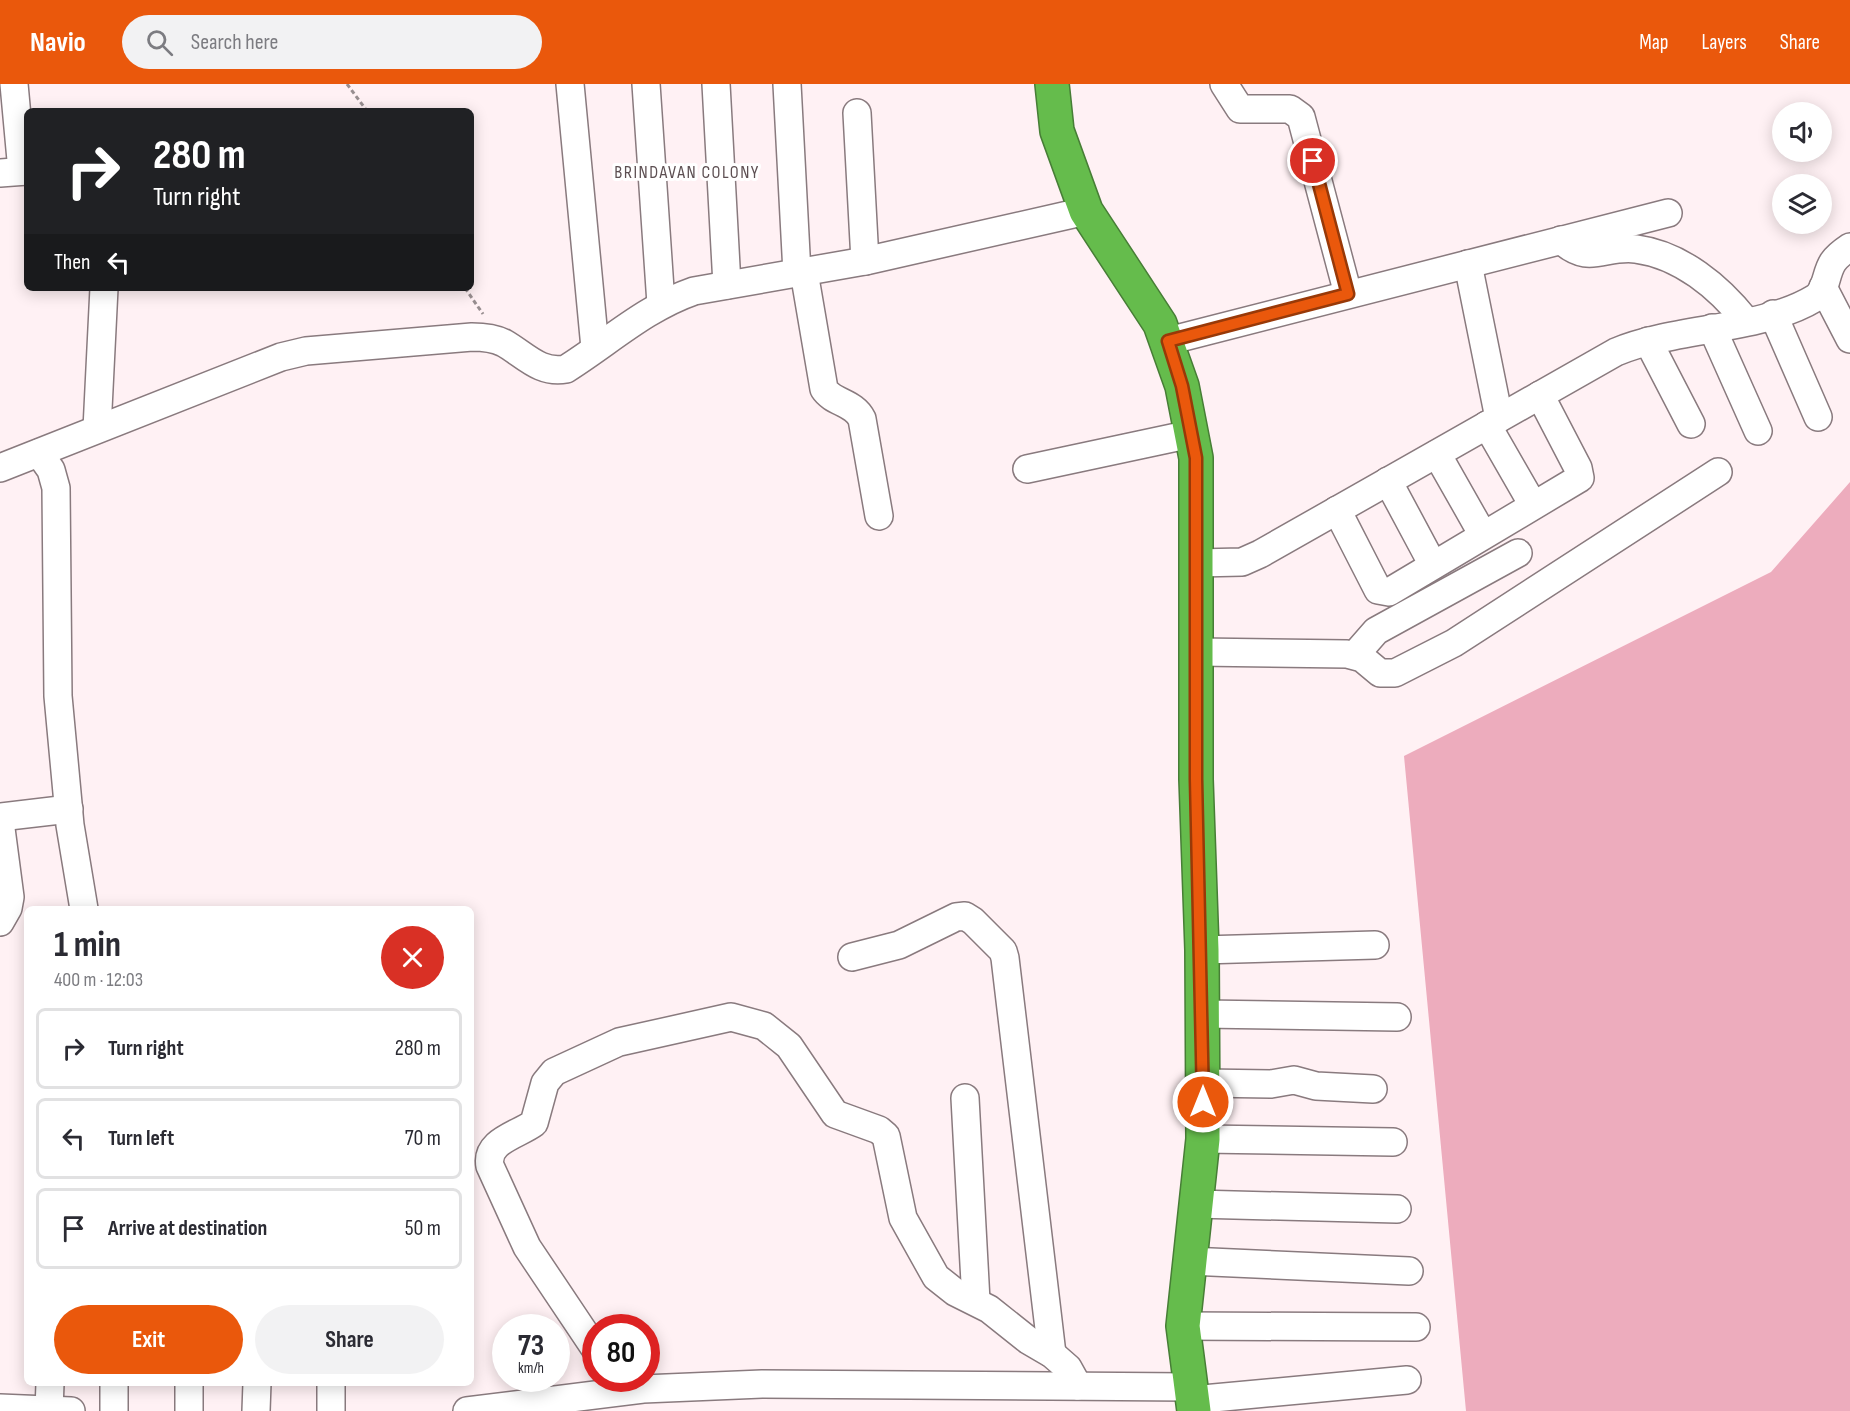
<!DOCTYPE html>
<meta charset="utf-8">
<style>
body{margin:0;font-family:"Sofia Sans Condensed",sans-serif;background:#f2f2f3;color:#2b2b33;height:100vh;display:flex;flex-direction:column;font-size:22px;white-space:nowrap}
*{box-sizing:border-box;margin:0}
p{font-size:20px;color:#7c7c81}
.icon{flex:none;width:33px;height:33px;fill:none;stroke:currentColor;stroke-width:2;stroke-linecap:round;stroke-linejoin:round}
.map{position:relative;flex:1;overflow:hidden}
.sheet{position:absolute;left:24px;top:822px;width:450px;height:480px;display:flex;flex-direction:column;background:#fff;border-radius:9px;box-shadow:0 3px 15px #0003}
.sheet>*{flex:none}
.hud{position:absolute;left:24px;top:24px;width:450px;height:183px;border-radius:9px;box-shadow:0 3px 15px #0003;background:#202124;color:#fff;overflow:hidden}
.buttons{position:absolute;left:1772px;top:18px;display:grid;gap:12px}
.buttons a{display:grid;place-items:center;width:60px;height:60px;border-radius:50%;background:#fff;box-shadow:0 3px 15px #0003;font-size:30px}
.speed{position:absolute;left:492px;top:1230px;display:flex;gap:12px;font-size:30px;font-weight:700;text-align:center}
.speed>*{display:grid;place-content:center;width:78px;height:78px;border-radius:50%;background:#fff;box-shadow:0 3px 15px #0003;line-height:1}
.speed small{font-size:15px;font-weight:400}
.speed .limit{border:9px solid #d22;background:#fff;color:#111}
.pin{position:absolute;display:grid;place-items:center;width:51px;height:51px;color:#fff;margin:-26px;border:3px solid #fff;border-radius:50%;box-shadow:0 2px 6px #0007}
.me{position:absolute;width:66px;margin:-33px;rotate:0deg;stroke-linejoin:round;filter:drop-shadow(0 0 4px #0008)}
.turn{display:flex;align-items:center;gap:21px;height:126px;padding:0 30px;font-size:27px}
.turn .icon{width:78px;height:78px;stroke-width:2.5}
.turn b{display:block;font-size:42px;line-height:51px}
.then{display:flex;align-items:center;height:57px;padding:0 30px;background:#0003;gap:12px;font-size:22px}
.round{display:grid;place-items:center;flex:none;width:63px;height:63px;border-radius:32px;background:#f2f2f3}
.head{display:flex;align-items:center;justify-content:space-between;height:102px;padding:0 30px}
h1{font-size:36px;font-weight:700;line-height:45px}
.button{display:flex;gap:12px;margin-top:auto;padding:12px 30px}
.button a{flex:1;height:69px;border-radius:36px;background:#ea580c;color:#fff;font-size:24px;font-weight:700;line-height:69px;text-align:center}
.button a+a{background:#f2f2f3;color:#2b2b33}
ul{padding:0;list-style:none}
li{display:flex;align-items:center;gap:18px;height:81px;margin:0 12px 9px;padding:0 18px;border:3px solid #e1e1e2;border-radius:9px}
li div{flex:1}
li b{display:block;font-size:22px}
li em{font-style:normal}
header{display:flex;align-items:center;gap:36px;box-sizing:border-box;height:84px;padding:0 30px;background:#ea580c;color:#fff}
header strong{font-size:28px}
nav{display:flex;gap:33px;margin-inline-start:auto;font-size:21px}
.search{width:420px;height:54px;background:#f2f2f3;display:flex;align-items:center;gap:15px;box-sizing:border-box;padding:0 21px;border-radius:33px;color:#7c7c81;font-size:22px}
.map>svg:first-child{display:block}
.green{fill:#edacbd}
.lines{fill:none;stroke-linecap:round;stroke-linejoin:round}
.minor-casing{stroke:#897a7e;stroke-width:30}
.highway-casing{stroke:#477e36;stroke-width:36}
.path{stroke:#988e90;stroke-width:3;stroke-dasharray:4.5 3;stroke-linecap:butt}
.minor{stroke:#fff;stroke-width:27}
.highway{stroke:#65bc4c;stroke-width:33}
.route-casing{stroke:#983908;stroke-width:15}
.route{stroke:#ea580c;stroke-width:10}
.labels{text-anchor:middle;dominant-baseline:central;stroke-width:6;stroke-linejoin:round;paint-order:stroke}
.neighbourhood-label{font-size:18px;letter-spacing:1.5px;fill:#5d4f52;stroke:#fff}
</style>
<header>
<strong>Navio</strong>
<div class="search"><svg class="icon" aria-label="search" viewBox="0 0 24 24"><circle cx="10" cy="10" r="6"/><path d="M15 15l6 6"/></svg>Search here</div>
<nav><a>Map</a><a>Layers</a><a>Share</a></nav>
</header>
<div class="map">
<svg width="1850" height="1327" viewBox="0 0 1850 1327">
<rect width="100%" height="100%" fill="#fff1f4"/>
<path class="green" d="M 1850,398 L 1850,1327 L 1466,1327 L 1404,672 L 1771,488 Z"/>
<g class="lines">
<g class="minor-casing">
<g id="minor">
<path d="M 14,0 L 22,87"/>
<path d="M 570,0 L 595,264"/>
<path d="M 646,0 L 661,220"/>
<path d="M 716,0 L 727,201"/>
<path d="M 787,0 L 797,189"/>
<path d="M 1224,0 L 1240,25 L 1290,25 L 1301,33 L 1348,210"/>
<path d="M 857,29 L 865,177"/>
<path d="M 0,89 L 27,87"/>
<path d="M 1561,156 C 1590,182 1603,161 1636,165 C 1681,171 1719,203 1746,237"/>
<path d="M 1468,180 L 1499,334"/>
<path d="M 804,188 L 824,305 C 833,319 854,318 862,335 L 879,432"/>
<path d="M 1823,203 L 1850,255"/>
<path d="M 1773,230 L 1818,333"/>
<path d="M 1712,244 L 1758,347"/>
<path d="M 1168,257 L 1668,129"/>
<path d="M 1648,257 L 1691,340"/>
<path d="M 1487,341 L 1533,421"/>
<path d="M 97,345 L 104,204"/>
<path d="M 39,369 L 51,386 L 56,404 L 58,612 L 70,741 L 84,825"/>
<path d="M 1437,370 L 1483,451"/>
<path d="M 0,384 L 281,273 L 306,267 L 472,253 C 483,253 494,254 504,259 C 525,271 540,290 566,285 C 609,258 645,224 694,207 L 865,177 L 1086,127"/>
<path d="M 1027,385 L 1191,350"/>
<path d="M 1388,397 L 1433,481"/>
<path d="M 1337,426 L 1378,506 L 1389,508 L 1580,394 L 1578,384 L 1540,311"/>
<path d="M 1197,479 L 1242,478 L 1260,470 L 1616,268 C 1675,243 1761,247 1815,214 C 1827,207 1825,190 1833,178 C 1837,172 1844,167 1850,163"/>
<path d="M 1198,568 L 1347,570 L 1362,574 L 1380,589 L 1395,589 L 1454,559 L 1718,388"/>
<path d="M 1355,571 L 1376,547 L 1518,469"/>
<path d="M 0,733 L 69,725"/>
<path d="M 0,737 L 10,813 L 8,824 L 0,838"/>
<path d="M 1202,866 L 1375,861"/>
<path d="M 852,873 L 899,861 L 956,833 L 965,832 L 973,837 L 1003,867 L 1005,874 L 1052,1270"/>
<path d="M 1203,930 L 1397,933"/>
<path d="M 1204,999 L 1271,1000 L 1294,996 L 1316,1002 L 1373,1005"/>
<path d="M 965,1014 L 976,1217"/>
<path d="M 1203,1055 L 1393,1058"/>
<path d="M 1196,1120 L 1397,1125"/>
<path d="M 1189,1177 L 1409,1187"/>
<path d="M 1183,1242 L 1416,1243"/>
<path d="M 596,1266 L 527,1163 L 490,1082 C 485,1057 518,1051 534,1039 L 545,999 L 554,988 L 619,958 L 731,933 L 764,942 L 789,962 L 835,1030 L 879,1046 L 886,1052 L 903,1134 L 936,1193 L 955,1208 L 989,1225 L 1028,1256 L 1052,1270 L 1068,1284 L 1078,1302"/>
<path d="M 189,1299 L 189,1327"/>
<path d="M 331,1299 L 331,1327"/>
<path d="M 1192,1316 L 1407,1296"/>
<path d="M 0,1324 L 71,1327"/>
<path d="M 49,1327 L 50,1299"/>
<path d="M 114,1327 L 114,1299"/>
<path d="M 256,1327 L 257,1299"/>
<path d="M 467,1327 L 643,1305 L 762,1300 L 1189,1303"/>
</g>
</g>
<g class="highway-casing">
<path id="highway" d="M 1052,0 L 1057,47 L 1086,127 L 1160,240 L 1182,302 L 1196,374 L 1196,695 L 1202,866 L 1203,1055 L 1183,1242 L 1194,1327"/>
</g>
<g class="path">
<path d="M 347,0 L 367,27"/>
<path d="M 465,204 L 483,230"/>
</g>
<use href="#minor" class="minor"/>
<use href="#highway" class="highway"/>
</g>
<g class="lines">
<g class="route-casing">
<path id="route" d="M 1203,1018 L 1196,695 L 1196,374 L 1182,302 L 1168,257 L 1348,210 L 1313,77"/>
</g>
<use href="#route" class="route"/>
</g>
<g class="labels">
<g class="neighbourhood-label">
<text x="687" y="88">BRINDAVAN COLONY</text>
</g>
</g>
</svg>
<div class="buttons">
<a><svg class="icon" aria-label="sound" viewBox="0 0 24 24"><path d="M4 9h4l5-4v14l-5-4H4zM17 9q2 3 0 6"/></svg></a>
<a><svg class="icon" aria-label="layers" viewBox="0 0 24 24"><path d="M12 4l9 5-9 5-9-5zM3 14l9 5 9-5"/></svg></a>
</div>
<div class="speed"><div>73<small>km/h</small></div><div class="limit">80</div></div>
<div class="pin" style="left:1313px;top:77px;background:#d93025"><svg class="icon" aria-label="arrive" viewBox="0 0 24 24"><path d="M6 21V4h12l-3 4 3 4H6"/></svg></div>
<svg class="me" style="left:1203px;top:1018px" viewBox="-20 -20 40 40"><circle r="17" fill="#ea580c" stroke="#fff" stroke-width="3"/><path d="M0-11L8 9 0 5-8 9z" fill="#fff"/></svg>
<div class="hud">
<div class="turn"><svg class="icon" aria-label="right" viewBox="0 0 24 24"><path d="M7 20v-9h11M14 6l5 5-5 5"/></svg><div><b>280 m</b>Turn right</div></div>
<div class="then">Then<svg class="icon" aria-label="left" viewBox="0 0 24 24"><path d="M17 20v-9H6M10 6l-5 5 5 5"/></svg></div>
</div>
<section class="sheet">
<div class="head"><div><h1>1 min</h1><p>400 m · 12:03</p></div><a class="round" style="background:#d93025;color:#fff"><svg class="icon" aria-label="close" viewBox="0 0 24 24"><path d="M6 6l12 12M18 6L6 18"/></svg></a></div>
<ul>
<li><svg class="icon" aria-label="right" viewBox="0 0 24 24"><path d="M7 20v-9h11M14 6l5 5-5 5"/></svg><div><b>Turn right</b></div><em>280 m</em></li>
<li><svg class="icon" aria-label="left" viewBox="0 0 24 24"><path d="M17 20v-9H6M10 6l-5 5 5 5"/></svg><div><b>Turn left</b></div><em>70 m</em></li>
<li><svg class="icon" aria-label="arrive" viewBox="0 0 24 24"><path d="M6 21V4h12l-3 4 3 4H6"/></svg><div><b>Arrive at destination</b></div><em>50 m</em></li>
</ul>
<div class="button"><a>Exit</a><a>Share</a></div>
</section>
</div>
